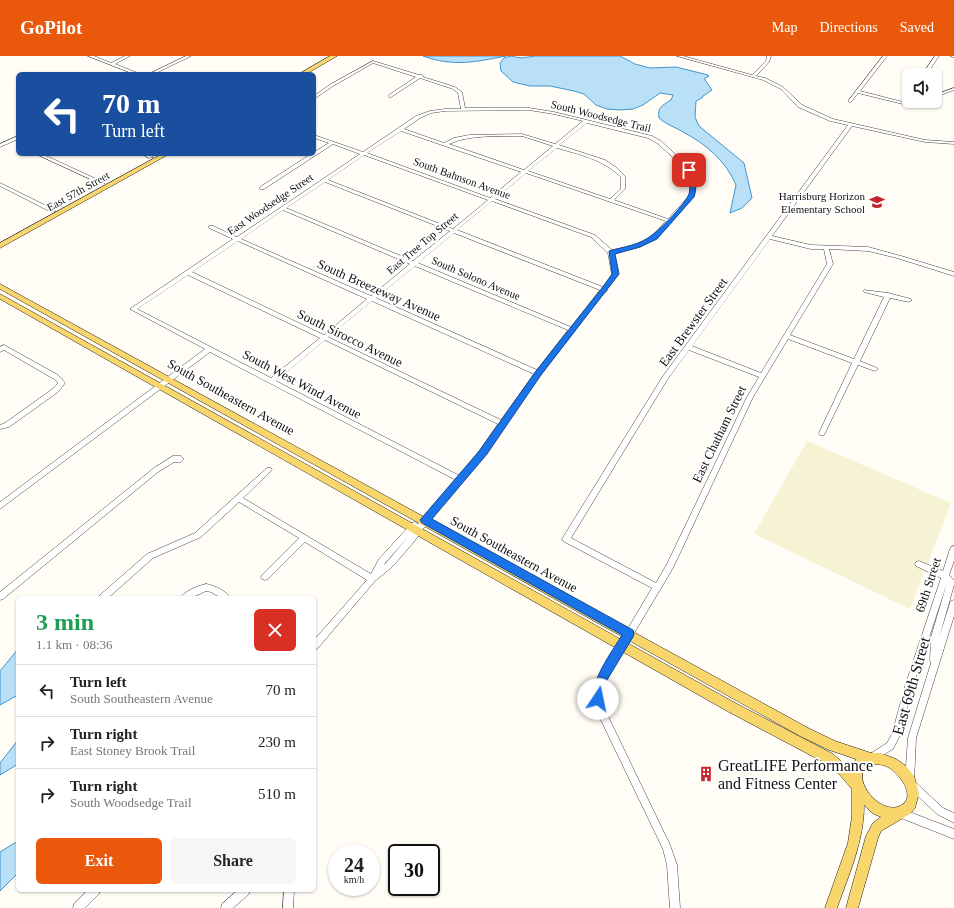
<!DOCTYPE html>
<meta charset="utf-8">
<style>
body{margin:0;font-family:"Times New Roman",serif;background:#f6f6f6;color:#222;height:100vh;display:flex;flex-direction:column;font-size:15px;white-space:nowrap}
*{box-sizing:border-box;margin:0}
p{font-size:13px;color:#767676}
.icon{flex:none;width:22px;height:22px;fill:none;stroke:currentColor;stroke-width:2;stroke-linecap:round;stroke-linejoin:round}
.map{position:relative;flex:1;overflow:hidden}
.sheet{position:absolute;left:16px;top:540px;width:300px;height:296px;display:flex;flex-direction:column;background:#fff;border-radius:6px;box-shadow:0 1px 3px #0004}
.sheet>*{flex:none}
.banner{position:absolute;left:16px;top:16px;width:300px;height:84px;border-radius:6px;box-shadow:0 1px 3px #0004;background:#1a4fa0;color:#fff;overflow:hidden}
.tools{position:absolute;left:902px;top:12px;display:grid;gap:8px}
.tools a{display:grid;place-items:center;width:40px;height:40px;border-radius:6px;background:#fff;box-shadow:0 1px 3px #0004;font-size:20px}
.speed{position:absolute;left:328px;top:788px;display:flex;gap:8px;font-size:20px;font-weight:700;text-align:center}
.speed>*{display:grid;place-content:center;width:52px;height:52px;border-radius:50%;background:#fff;box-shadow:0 1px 3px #0004;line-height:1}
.speed small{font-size:10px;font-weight:400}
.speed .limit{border:2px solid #111;border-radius:6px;background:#fff;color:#111}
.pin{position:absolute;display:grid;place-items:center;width:34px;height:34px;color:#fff;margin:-17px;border-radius:8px;box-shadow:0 2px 6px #0006}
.me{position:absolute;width:44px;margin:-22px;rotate:11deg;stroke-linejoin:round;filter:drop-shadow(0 0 3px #0008)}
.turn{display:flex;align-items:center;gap:14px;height:84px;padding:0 20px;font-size:18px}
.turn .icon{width:52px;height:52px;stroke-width:2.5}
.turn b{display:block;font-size:28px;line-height:34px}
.round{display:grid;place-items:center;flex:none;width:42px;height:42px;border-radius:6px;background:#f6f6f6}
.head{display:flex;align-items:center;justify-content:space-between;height:68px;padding:0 20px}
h1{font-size:24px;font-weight:700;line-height:30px;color:#1e9e55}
.primary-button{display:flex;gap:8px;margin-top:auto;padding:8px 20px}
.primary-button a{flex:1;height:46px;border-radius:6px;background:#ea580c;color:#fff;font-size:16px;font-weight:700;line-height:46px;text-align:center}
.primary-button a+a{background:#f6f6f6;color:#222}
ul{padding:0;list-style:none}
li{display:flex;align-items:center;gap:12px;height:52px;padding:0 20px;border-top:1px solid #e0e0e0}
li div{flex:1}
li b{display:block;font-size:15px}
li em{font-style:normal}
header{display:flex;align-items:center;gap:24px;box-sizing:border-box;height:56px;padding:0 20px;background:#ea580c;color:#fff}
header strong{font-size:19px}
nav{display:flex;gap:22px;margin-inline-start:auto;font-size:14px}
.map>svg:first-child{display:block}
.farmland{fill:#f6f3d4}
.water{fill:#b9e0f7;stroke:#3f96cf}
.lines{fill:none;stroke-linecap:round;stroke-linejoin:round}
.minor-casing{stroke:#444;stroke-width:1}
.major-casing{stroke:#222;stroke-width:1}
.minor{fill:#fff;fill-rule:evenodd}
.major{fill:#f9d66b;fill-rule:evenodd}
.route{fill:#1a73e8;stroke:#114b97}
.labels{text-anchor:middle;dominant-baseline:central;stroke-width:4;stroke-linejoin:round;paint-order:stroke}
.far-street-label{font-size:11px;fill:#111;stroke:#fff}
.far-poi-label{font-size:11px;fill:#111;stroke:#fff;text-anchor:end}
.street-label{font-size:13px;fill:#111;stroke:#fff}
.near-street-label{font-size:16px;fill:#111;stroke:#fff}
.near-poi-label{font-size:16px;fill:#111;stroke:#fff;text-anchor:start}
</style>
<header>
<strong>GoPilot</strong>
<nav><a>Map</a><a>Directions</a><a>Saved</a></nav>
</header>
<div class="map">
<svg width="954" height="852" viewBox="0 0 954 852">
<rect width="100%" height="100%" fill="#fffdf5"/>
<path class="farmland" d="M 807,385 L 951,447 L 910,553 L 754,478 Z"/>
<g class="water">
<path d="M 423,0 L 506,0 C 475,6 454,11 423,0 Z"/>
<path d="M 511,0 L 520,2 L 536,0 L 620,0 L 635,8 L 650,12 L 676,11 L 708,19 L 709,20 L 705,22 L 705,24 L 712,34 L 703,40 L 702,42 L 696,45 L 695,61 L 699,70 L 744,107 L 752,142 L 742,152 L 730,157 L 736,129 C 726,105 706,88 683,76 C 675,71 667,69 659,62 C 657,51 663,49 671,44 L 673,39 L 660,37 L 643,49 L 633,53 L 620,54 L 607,53 L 596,49 L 584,38 L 574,35 L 550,30 L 530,30 L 513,26 L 501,15 L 500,7 L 504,2 Z"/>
<path d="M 18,593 L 18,639 L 0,649 L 0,615 Z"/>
<path d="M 18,684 L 18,708 L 0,719 L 0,707 Z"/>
<path d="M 18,785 L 18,817 L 0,835 L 0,796 Z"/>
</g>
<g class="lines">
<g class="minor-casing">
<g id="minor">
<path d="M 88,0 L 94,0 L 111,7 L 125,0 L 130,0 L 115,8 L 140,18 L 134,18 Z"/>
<path d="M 186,0 L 191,0 L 154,18 L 149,18 Z"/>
<path d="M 677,0 L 683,0 L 752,19 L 766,5 L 767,0 L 771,0 L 769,6 L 756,20 L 765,22 L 783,31 L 802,49 L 833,63 L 925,84 L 954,86 L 954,88 L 925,86 L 852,70 L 772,180 L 811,189 L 868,191 L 901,200 L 954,216 L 954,220 L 897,202 L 868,195 L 829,193 L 833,208 L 790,279 L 854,303 L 884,241 L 864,236 L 864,234 L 888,237 L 911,243 L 912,244 L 909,246 L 890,242 L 860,305 L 877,312 L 878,313 L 875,315 L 858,309 L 825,377 L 824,379 L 820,379 L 819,377 L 852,307 L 788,283 L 753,341 L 673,512 L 606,624 L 602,643 L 605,654 L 670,789 L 677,809 L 680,852 L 670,852 L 667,809 L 663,793 L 598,658 L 594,643 L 598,623 L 652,532 L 563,485 L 562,483 L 663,320 L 848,69 L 830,65 L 798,51 L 781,33 L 763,24 ZM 770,183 L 811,193 L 824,193 L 827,208 L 761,317 L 692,290 ZM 689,294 L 759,321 L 747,341 L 667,508 L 656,527 L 571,482 L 667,324 Z"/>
<path d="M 883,0 L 887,0 L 860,35 L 907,47 L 922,45 L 921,46 L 907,49 L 858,37 L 851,46 L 849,46 L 849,44 Z"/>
<path d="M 935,0 L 939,0 L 926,19 L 922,19 Z"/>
<path d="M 951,0 L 954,0 L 954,1 L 952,1 Z"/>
<path d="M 373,5 L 419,19 L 422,19 L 423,21 L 455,31 L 462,36 L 465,52 L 529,52 L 554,56 L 652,80 L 661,85 L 691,113 L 695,129 L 694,139 L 672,164 L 672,166 L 670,167 L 656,182 L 640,191 L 614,197 L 618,219 L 607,233 L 607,235 L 605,236 L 575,273 L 575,275 L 574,276 L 540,319 L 472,415 L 428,466 L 413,487 L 392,511 L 375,525 L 317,593 L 314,594 L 314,584 L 367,524 L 305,486 L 268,523 L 265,524 L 262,523 L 261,521 L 262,519 L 299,482 L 239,446 L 201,481 L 153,502 L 108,542 L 98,542 L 99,540 L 147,498 L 195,477 L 267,412 L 271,412 L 272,414 L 243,442 L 371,518 L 379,503 L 412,467 L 415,466 L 418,468 L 456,424 L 210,296 L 0,453 L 0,446 L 205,293 L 130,253 L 233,183 L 209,172 L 209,170 L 213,170 L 237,181 L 360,98 L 333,88 L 264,133 L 260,133 L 260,131 L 311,98 L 314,98 L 314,96 L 329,87 L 314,82 L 314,79 L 363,96 L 416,60 L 430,55 L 445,53 L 461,53 L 458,37 L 453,33 L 420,22 L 391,41 L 389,41 L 389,39 L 416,21 L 373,7 L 333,30 L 314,43 L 314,40 L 331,28 ZM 529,54 L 554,58 L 583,65 L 555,88 L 522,78 L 469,79 L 454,82 L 444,87 L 404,73 L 420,62 L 431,57 L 445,55 ZM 587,67 L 648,82 L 657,87 L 687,114 L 691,129 L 690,139 L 668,163 L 614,144 L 625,133 L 625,120 L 617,112 L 605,104 L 559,89 ZM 401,75 L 521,116 L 490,142 L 367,97 ZM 522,80 L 553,90 L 524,114 L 449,88 C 471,78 497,81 522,80 ZM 557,92 C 581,99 602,103 621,121 L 621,133 L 610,143 L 528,115 ZM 364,99 L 488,144 L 453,173 L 328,124 ZM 526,117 L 666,165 L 652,180 L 636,189 L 612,194 L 595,179 L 495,143 ZM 325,126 L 450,175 L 413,205 L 286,152 ZM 492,145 L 591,181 L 608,197 L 612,219 L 603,231 L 457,174 ZM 283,154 L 410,208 L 371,240 L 241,183 ZM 454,177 L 600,234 L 571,271 L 418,207 ZM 238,185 L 367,243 L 324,279 L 192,216 ZM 415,210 L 568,274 L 537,314 L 376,242 ZM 188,219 L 320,282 L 271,322 L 137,253 ZM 372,245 L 534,318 L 501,364 L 328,281 ZM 325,284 L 498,368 L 468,411 L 460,420 L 276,325 ZM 409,480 L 386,507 L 384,509 L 385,507 Z"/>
<path d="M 954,32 L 954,34 L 935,41 L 935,39 Z"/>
<path d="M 18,80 L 18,83 L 0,91 L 0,88 Z"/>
<path d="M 36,98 L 42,98 L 105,127 L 101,128 Z"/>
<path d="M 142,98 L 148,98 L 153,101 L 149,102 Z"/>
<path d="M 0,127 L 55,154 L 56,155 L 51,156 L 0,130 Z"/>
<path d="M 4,289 L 58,319 L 65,327 L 58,336 L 9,371 L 0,373 L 0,369 L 5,367 L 54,332 L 58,327 L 54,323 L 4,294 L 0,296 L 0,291 Z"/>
<path d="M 173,400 L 181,400 L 184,403 L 181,406 L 174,406 L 158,416 L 3,543 L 0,544 L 0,536 L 154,412 Z"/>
<path d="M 954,490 L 954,505 L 949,519 L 954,524 L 954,529 L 939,582 L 950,547 L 951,545 L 954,544 L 954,560 L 916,682 L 914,725 L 943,752 L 954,757 L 954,767 L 937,758 L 909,732 L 905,725 L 908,682 L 931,607 L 930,604 L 931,581 L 947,527 L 914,627 L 900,679 L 893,693 L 873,705 L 870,704 L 869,701 L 870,698 L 887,687 L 892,678 L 906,627 L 941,522 L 916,510 L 915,508 L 916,506 L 919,505 L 943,515 L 950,493 L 951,491 Z"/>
<path d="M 206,528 C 214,529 226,535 231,542 L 221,542 L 211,536 L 206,535 L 191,542 L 180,542 C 185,535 197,530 206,528 Z"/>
<path d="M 899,752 L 954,773 L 954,783 L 896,760 L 894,757 L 896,754 Z"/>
<path d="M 88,834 L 100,834 L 99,838 L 85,852 L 73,852 L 74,848 Z"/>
<path d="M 238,834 L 250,834 L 249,838 L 233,852 L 221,852 L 222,848 Z"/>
<path d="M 284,834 L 294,834 L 293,852 L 283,852 Z"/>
</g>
</g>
<g class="major-casing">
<g id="major">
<path d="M 330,0 L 337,0 L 306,18 L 299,18 Z"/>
<path d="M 162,98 L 169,98 L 0,192 L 0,187 Z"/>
<path d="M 0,228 L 808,672 L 835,685 L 871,697 L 880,697 L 896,703 L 906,710 L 914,720 L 919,737 L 915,752 L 910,758 L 881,775 L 878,782 L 858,852 L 846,852 L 866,780 L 873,767 L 881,761 L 872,757 L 864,749 C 864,785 849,818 837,852 L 825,852 L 848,787 L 852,760 L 852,733 L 840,719 L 829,709 L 729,656 L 0,243 L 0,238 L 737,648 L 833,698 L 851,714 L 856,703 L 829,694 L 800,680 L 0,233 ZM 870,708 C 876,708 882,708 888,711 C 899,717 918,741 900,750 C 879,760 847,719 870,708 Z"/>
</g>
</g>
<use href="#minor" class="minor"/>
<use href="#major" class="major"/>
</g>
<path class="route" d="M 689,112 C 697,116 697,133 694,141 L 657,183 L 640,191 L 615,198 L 619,218 L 541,319 L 487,398 L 432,463 L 633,574 L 634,578 L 633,581 L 607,624 L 602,647 L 598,648 L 594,647 C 587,629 613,594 622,579 L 422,467 L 420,464 L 480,394 L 536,315 L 602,232 L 612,218 L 609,195 C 623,191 640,189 652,179 C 662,172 685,148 689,138 C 691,131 689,120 686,114 Z"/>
<defs>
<g id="school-bare" transform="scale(1.2)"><path d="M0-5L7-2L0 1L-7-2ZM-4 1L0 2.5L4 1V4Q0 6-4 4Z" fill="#c4262e" stroke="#fff" stroke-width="2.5" paint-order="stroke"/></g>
<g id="building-bare" transform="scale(1.2)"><path d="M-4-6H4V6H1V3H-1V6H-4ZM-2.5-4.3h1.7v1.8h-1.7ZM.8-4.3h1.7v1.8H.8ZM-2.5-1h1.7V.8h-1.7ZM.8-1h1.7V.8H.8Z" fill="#c4262e" stroke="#fff" stroke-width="2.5" paint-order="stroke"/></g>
</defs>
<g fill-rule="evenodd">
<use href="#school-bare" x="877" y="146"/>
<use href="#building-bare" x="706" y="718"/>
</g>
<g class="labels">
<g class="far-street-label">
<text transform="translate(601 60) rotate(14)">South Woodsedge Trail</text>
<text transform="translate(462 122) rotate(20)">South Bahnson Avenue</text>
<text transform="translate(78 135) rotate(-29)">East 57th Street</text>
<text transform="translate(270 148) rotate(-34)">East Woodsedge Street</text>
<text transform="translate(422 187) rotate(-40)">East Tree Top Street</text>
<text transform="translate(476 222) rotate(23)">South Solono Avenue</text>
</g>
<g class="far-poi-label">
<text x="865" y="140">Harrisburg Horizon<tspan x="865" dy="13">Elementary School</tspan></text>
</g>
<g class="street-label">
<text transform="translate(379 234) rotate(24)">South Breezeway Avenue</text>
<text transform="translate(693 266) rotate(-54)">East Brewster Street</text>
<text transform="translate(350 282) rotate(26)">South Sirocco Avenue</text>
<text transform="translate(302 328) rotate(28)">South West Wind Avenue</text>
<text transform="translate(231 341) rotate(29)">South Southeastern Avenue</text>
<text transform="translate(719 378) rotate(-64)">East Chatham Street</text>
<text transform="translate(514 498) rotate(29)">South Southeastern Avenue</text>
<text transform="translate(928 529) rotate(-72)">69th Street</text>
</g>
<g class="near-street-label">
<text transform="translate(911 630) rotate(-74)">East 69th Street</text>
</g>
<g class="near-poi-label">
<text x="718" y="709">GreatLIFE Performance<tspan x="718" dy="18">and Fitness Center</tspan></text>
</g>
</g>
</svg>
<div class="tools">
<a><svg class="icon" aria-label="sound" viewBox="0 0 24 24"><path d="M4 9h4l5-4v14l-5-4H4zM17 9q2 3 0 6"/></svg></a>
</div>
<div class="speed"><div>24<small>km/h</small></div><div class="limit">30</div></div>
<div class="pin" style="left:689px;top:114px;background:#d93025"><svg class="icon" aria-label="arrive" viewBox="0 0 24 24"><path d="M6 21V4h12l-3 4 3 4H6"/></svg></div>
<svg class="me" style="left:598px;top:643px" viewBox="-20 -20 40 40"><circle r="19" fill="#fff"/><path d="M0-13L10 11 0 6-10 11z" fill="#1a73e8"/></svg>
<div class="banner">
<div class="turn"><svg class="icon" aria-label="left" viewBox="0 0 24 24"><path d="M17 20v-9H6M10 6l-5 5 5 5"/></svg><div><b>70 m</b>Turn left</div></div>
</div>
<section class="sheet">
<div class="head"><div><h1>3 min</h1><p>1.1 km · 08:36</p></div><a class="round" style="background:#d93025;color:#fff"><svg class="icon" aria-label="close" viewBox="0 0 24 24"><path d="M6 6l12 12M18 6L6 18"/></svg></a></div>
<ul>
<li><svg class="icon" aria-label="left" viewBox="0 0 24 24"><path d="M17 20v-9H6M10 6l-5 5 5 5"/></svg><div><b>Turn left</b><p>South Southeastern Avenue</p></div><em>70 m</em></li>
<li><svg class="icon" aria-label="right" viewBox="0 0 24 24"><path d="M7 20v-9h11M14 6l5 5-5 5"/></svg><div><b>Turn right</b><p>East Stoney Brook Trail</p></div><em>230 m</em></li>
<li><svg class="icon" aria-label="right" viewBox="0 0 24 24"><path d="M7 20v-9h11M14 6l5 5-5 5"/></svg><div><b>Turn right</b><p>South Woodsedge Trail</p></div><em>510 m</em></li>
</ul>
<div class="primary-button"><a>Exit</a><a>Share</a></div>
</section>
</div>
